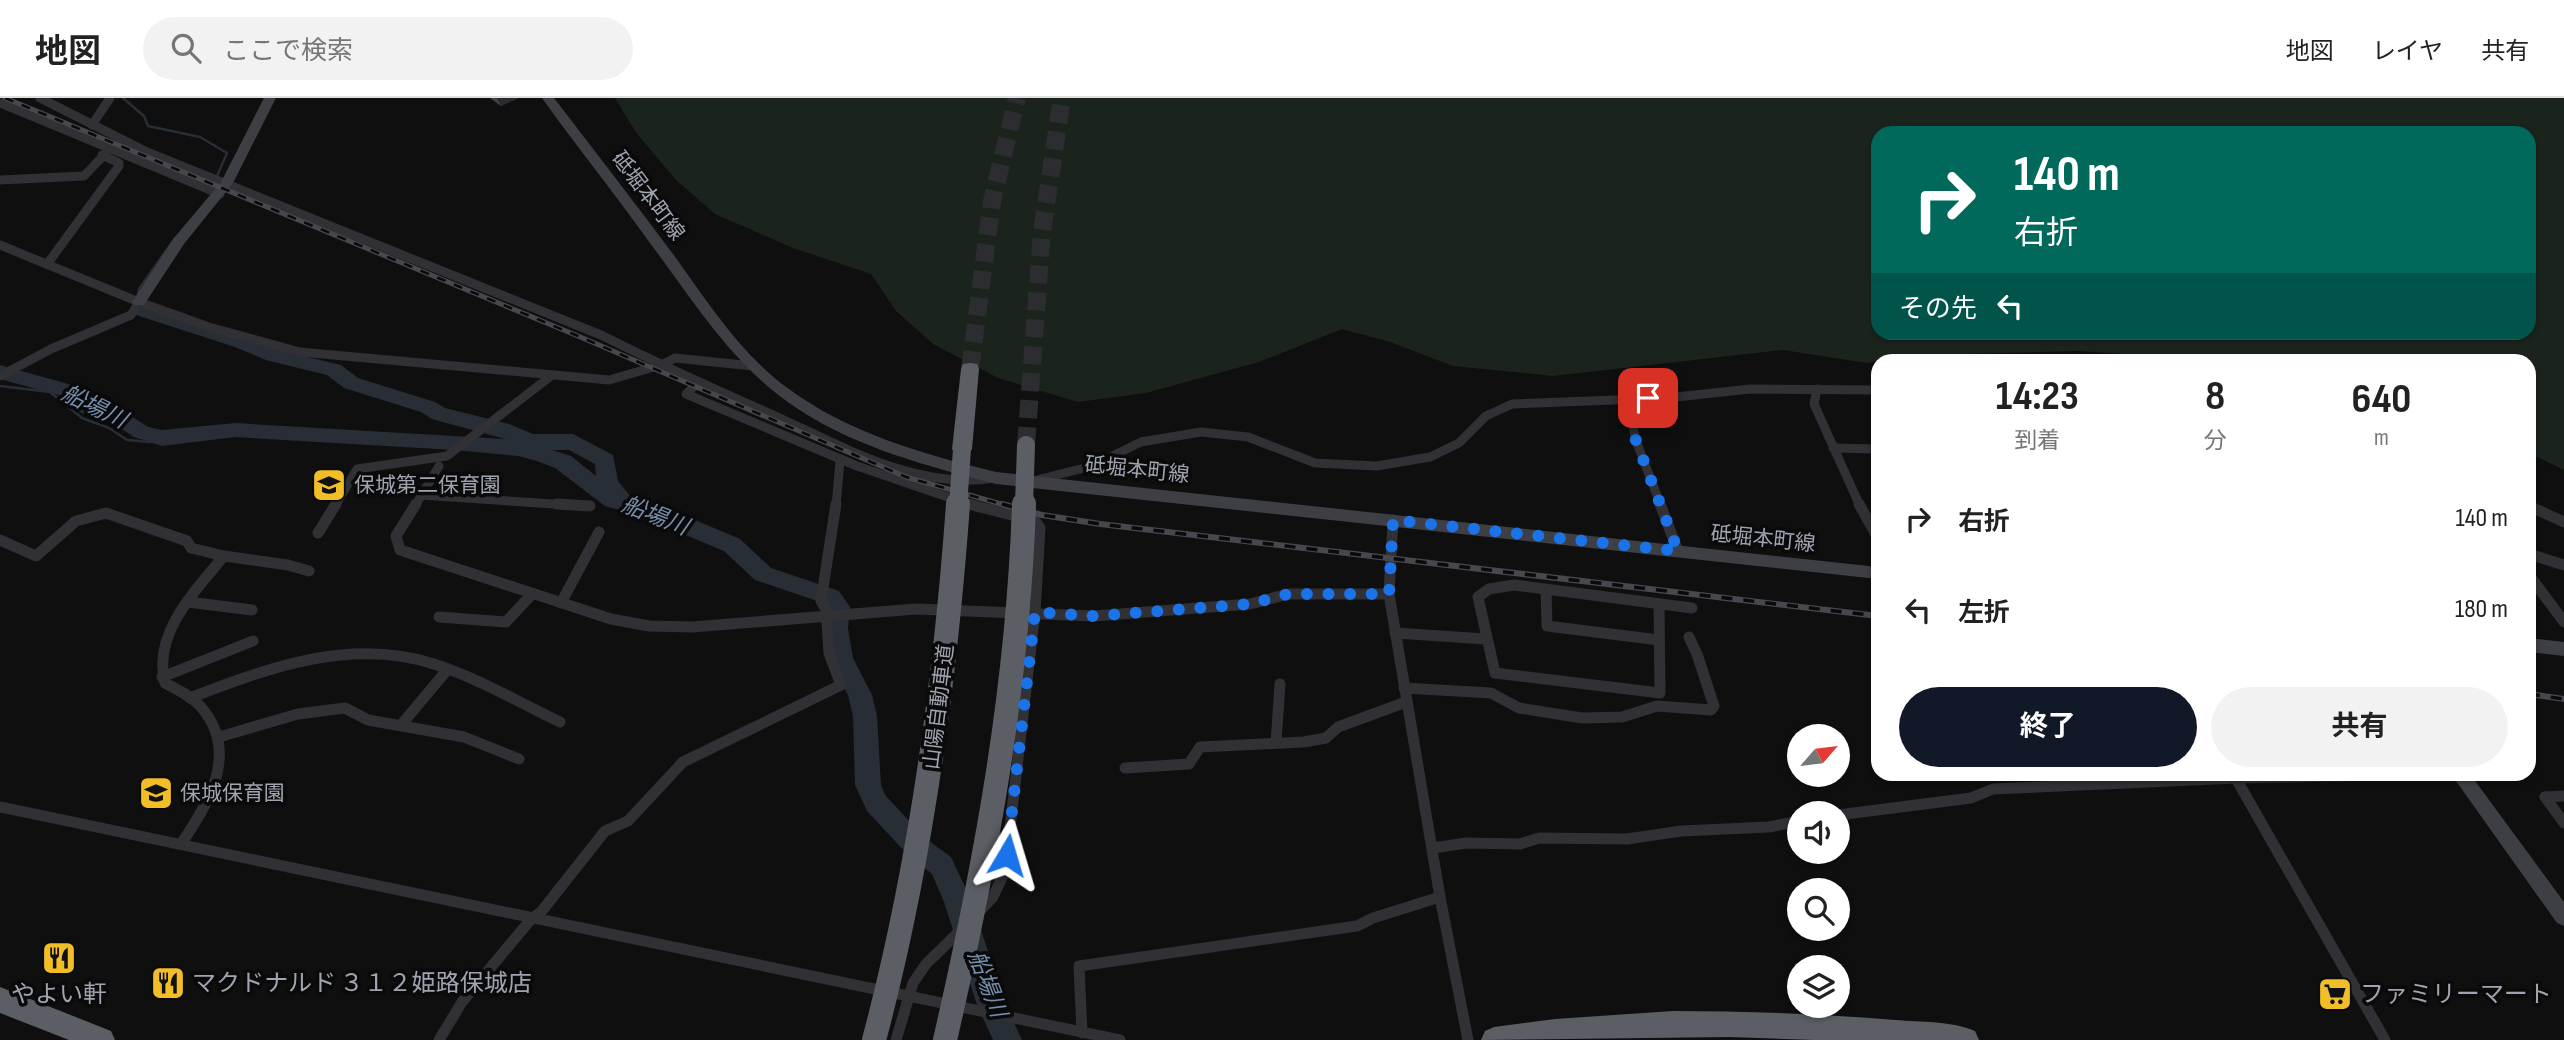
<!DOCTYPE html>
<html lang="ja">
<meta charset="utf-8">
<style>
body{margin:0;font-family:"Sofia Sans Condensed","Noto Sans JP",sans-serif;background:#f2f2f2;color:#222;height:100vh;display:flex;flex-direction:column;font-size:26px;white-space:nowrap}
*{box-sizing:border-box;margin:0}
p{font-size:23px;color:#767676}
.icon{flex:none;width:38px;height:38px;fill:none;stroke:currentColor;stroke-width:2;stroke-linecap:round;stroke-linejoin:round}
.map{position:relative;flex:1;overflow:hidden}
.drawer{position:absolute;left:1871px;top:256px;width:665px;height:427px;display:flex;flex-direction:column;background:#fff;border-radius:21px;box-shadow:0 2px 5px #0004}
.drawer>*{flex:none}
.hud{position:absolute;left:1871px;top:28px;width:665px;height:214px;border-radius:21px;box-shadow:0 2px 5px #0004;background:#00695c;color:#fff;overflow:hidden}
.needle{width:46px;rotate:62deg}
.fabs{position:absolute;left:1787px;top:626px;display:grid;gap:14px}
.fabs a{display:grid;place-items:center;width:63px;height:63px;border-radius:50%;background:#fff;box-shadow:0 2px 5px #0004;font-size:35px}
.pin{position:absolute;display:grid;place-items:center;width:60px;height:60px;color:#fff;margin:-30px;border-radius:14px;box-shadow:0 4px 10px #0006}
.me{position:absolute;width:77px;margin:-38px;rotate:7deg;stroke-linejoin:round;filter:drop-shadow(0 0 5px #0008)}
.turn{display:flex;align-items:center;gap:24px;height:147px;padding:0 28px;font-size:32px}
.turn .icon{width:91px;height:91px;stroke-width:2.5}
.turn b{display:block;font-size:49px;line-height:60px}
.then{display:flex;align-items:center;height:66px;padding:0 28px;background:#0003;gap:14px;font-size:26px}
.eta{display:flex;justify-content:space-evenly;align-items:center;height:119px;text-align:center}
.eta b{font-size:42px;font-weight:700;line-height:49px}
.primary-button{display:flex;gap:14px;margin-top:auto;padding:14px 28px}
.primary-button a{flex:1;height:80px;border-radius:42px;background:#111827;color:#fff;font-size:28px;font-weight:700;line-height:80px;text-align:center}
.primary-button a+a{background:#f2f2f2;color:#222}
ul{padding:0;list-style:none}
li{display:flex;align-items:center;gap:21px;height:91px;padding:0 28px}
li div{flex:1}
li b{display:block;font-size:26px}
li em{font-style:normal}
header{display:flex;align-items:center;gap:42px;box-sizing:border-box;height:98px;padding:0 35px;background:#fff;border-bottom:2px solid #e0e0e0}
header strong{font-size:33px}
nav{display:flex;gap:38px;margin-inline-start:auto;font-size:24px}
.search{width:490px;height:63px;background:#f2f2f2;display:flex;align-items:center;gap:18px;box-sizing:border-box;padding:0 24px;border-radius:38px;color:#767676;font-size:26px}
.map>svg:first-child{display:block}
.green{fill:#1b231d;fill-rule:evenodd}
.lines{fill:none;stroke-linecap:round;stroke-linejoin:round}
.stream{stroke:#282e35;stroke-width:2.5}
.river{fill:#282e35;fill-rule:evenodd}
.highway-tunnel{stroke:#2c2d30;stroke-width:18;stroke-dasharray:18 9;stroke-linecap:butt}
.street-far1{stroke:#303035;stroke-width:9}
.street{stroke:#303035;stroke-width:11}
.secondary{fill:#3e3f45;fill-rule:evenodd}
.highway{fill:#5c5e66;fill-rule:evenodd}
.rail-far1-casing{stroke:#47484e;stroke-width:5}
.rail-casing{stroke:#47484e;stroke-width:6}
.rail-far1{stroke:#0a0a0b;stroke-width:2.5;stroke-dasharray:9;stroke-linecap:butt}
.rail{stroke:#0a0a0b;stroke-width:3.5;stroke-dasharray:11;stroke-linecap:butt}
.highway-bridge-far1{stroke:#5c5e66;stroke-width:18}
.highway-bridge{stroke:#5c5e66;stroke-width:24}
.wall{fill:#424348}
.shaded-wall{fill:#292a2d}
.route{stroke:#1a73e8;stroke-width:12;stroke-dasharray:0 21.6}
.labels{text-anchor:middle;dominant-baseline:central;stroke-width:7;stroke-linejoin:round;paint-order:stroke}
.street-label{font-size:21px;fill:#a0a4b1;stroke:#0a0a0b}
.poi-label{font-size:21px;fill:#a0a4b1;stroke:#0a0a0b;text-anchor:start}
.water-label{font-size:23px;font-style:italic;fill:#768fad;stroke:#0a0a0b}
.near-poi-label{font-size:24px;fill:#a0a4b1;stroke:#0a0a0b;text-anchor:start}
</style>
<header>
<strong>地図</strong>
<div class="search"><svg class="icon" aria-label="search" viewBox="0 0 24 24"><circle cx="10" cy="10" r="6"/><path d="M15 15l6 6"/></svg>ここで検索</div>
<nav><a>地図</a><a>レイヤ</a><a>共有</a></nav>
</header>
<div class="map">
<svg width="2564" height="942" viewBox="0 0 2564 942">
<rect width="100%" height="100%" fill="#0f0f10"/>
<path class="green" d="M 615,0 L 2564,0 L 2564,372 L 2529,355 L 2529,262 L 2214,262 L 2078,253 L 1925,257 L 1867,265 L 1783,252 L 1553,278 L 1453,268 L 1390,244 L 1342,231 L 1259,264 L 1146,295 L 1078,304 L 998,280 L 933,246 L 896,213 L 871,176 L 793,150 L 715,116 L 676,82 L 637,36 ZM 1878,35 L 2529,35 L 2529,234 L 1878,234 Z"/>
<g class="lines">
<g class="stream">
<path d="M 123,0 L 144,18 L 148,28 L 200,39 L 227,55 L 211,92"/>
<path d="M 138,197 L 139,191 L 175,140"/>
<path d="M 0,288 L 50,294 L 82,320 L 109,330 L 127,342 L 150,344 L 162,340"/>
</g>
<path class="river" d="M 143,206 L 249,239 L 278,252 L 341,267 L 358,280 L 435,304 L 445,310 L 509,326 L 533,336 L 573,336 L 613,357 L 618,383 L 631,399 L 657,406 L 740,441 L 771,470 L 839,493 L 850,509 L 848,530 L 853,560 L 872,597 L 877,618 L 881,687 L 885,697 L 925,740 L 951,759 L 972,804 L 1004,903 L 1022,942 L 993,942 L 977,907 L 944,804 L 932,776 L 907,756 L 867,713 L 855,687 L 853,618 L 848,597 L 829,560 L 824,530 L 826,510 L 823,505 L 755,482 L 724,453 L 643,419 L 605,408 L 555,370 L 537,363 L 518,358 L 454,352 L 235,339 L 162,348 L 134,339 L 114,326 L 79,314 L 65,299 L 0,281 L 0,267 L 79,289 L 93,304 L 128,316 L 148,329 L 162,332 L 235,325 L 505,341 L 432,321 L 421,314 L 344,290 L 327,277 L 266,262 L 235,249 L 136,217 L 133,212 L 136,207 ZM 552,352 L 569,352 L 595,366 L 596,378 L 571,358 Z"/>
<g class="highway-tunnel">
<path d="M 970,271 L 992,103 L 1017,0"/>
<path d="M 1026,347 L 1042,133 L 1062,0"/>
</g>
<g class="street-far1">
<path d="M 40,0 L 147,54 L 601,237 C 657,265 714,291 771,316 C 840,347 917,393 994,380"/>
<path d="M 0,5 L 220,96"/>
<path d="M 92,27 L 110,0"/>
<path d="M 0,82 L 84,78 L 107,54"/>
<path d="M 0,147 L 139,204 L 209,229 L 300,254 L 609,282 L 661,267 L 675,260 L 753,268"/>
<path d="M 48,165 L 119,68 L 119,65 L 102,57"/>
<path d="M 0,278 L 51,251 L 131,217 L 139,204"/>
<path d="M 699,284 L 686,296 L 857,368 L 974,408"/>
<path d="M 1817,291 L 1814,306 L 1860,408"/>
<path d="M 1648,300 L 1633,325 L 1635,340 L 1661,408"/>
<path d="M 1833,350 L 1878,351"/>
<path d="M 1037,382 L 1092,368 L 1141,344 L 1201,334 L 1248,339 L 1315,365 L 1377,368 L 1430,359 L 1459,345 L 1486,318 L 1512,306 L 1667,300 L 1750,291 L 1878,292"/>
<path d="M 420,397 L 584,408"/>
<path d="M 335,408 L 357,371 L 447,358 L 551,278"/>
<path d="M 415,408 L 439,368"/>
<path d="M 836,408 L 840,363"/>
</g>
<g class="street">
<path d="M 416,406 L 396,438 L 400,452 L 611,521 L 649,528 L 692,529 L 916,511 L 1094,518 L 1250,506 L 1288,496 L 1389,496"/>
<path d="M 557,406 L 590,408"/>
<path d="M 968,406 L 1035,423 L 1040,430 L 1035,514 L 1005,773 L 993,799 L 977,816"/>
<path d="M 1660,406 L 1678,453"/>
<path d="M 1859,406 L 1878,440"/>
<path d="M 2529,408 L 2564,424"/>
<path d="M 1393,422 L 1389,496 L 1440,799 L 1468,942"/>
<path d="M 318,435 L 336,406"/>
<path d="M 0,442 L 36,458 L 76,423 L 106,415 L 187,443 L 191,450 L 224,458 C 195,493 152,536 165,585 C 177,592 192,598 201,609 C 240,654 209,705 181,746"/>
<path d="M 2529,456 L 2564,467"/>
<path d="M 224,458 L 288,467 L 309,473"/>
<path d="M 2529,477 L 2564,524"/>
<path d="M 1546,491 L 1547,528 L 1659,542"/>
<path d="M 188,504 L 252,512"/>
<path d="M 561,505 L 599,434"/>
<path d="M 1659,506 L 1660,595 L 1495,575 L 1478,499 L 1489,491 L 1514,487 L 1692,510"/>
<path d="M 439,519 L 506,524 L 532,496"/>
<path d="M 1395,535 L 1486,541"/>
<path d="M 162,579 L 253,543"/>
<path d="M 1404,590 L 1491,595 L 1519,610 L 1582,620 L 1622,619 L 1657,608 L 1711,612 L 1714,608 L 1697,556 L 1689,539"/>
<path d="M 190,600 C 267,570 351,539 434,566 C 478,580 518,604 560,624"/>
<path d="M 401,627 L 448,571"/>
<path d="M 219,639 L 298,616 L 345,610 L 368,622 L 464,639 L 519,661"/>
<path d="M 1276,645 L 1280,586"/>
<path d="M 1125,670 L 1189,666 L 1200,649 L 1304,644 L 1326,640 L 1338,629 L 1406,604"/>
<path d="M 2234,677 L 2385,942"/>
<path d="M 2545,699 L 2564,725"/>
<path d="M 2545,699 L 2564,698"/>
<path d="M 0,709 L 1120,942"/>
<path d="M 1838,717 L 1971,700 L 1993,691 L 2236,680 L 2430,676"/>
<path d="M 1433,750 L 1466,745 L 1520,746 L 1539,740 L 1627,741 L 1681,733 L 1769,729 L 1799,723"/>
<path d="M 1082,935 L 1079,868 L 1357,828 L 1373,820 L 1440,799"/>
<path d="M 439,942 L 462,904 L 532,820 L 541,814 L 605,733 L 628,723 L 683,664 L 841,587 L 829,555 L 826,511 L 821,503 L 836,406"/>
<path d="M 896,942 L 913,885 L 926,866 L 966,827"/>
</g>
<g class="secondary">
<path d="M 264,0 L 276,0 L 233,85 L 184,146 L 144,207 L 134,207 L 132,204 L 174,140 L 221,84 Z"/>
<path d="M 542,0 L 554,0 C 594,52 634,104 673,156 C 707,203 739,254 786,289 C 848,335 922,356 996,374 L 1878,469 L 1878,481 L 996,386 C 928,368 857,350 798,311 C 733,269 693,202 647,141 C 613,93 576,48 542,0 Z"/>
<path d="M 2529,540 L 2564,544 L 2564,558 L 2529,554 Z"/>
<path d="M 2451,676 L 2470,676 L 2564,804 L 2564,828 L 2557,825 Z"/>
</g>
<g class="highway">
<path d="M 970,265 L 977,266 L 979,271 L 972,351 L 969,356 L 955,356 L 952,351 L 961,271 L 963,266 Z"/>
<path d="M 0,889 L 111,933 L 115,942 L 69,942 L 0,915 Z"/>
<path d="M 1673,913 C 1747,913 1821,916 1895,922 C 1921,924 1952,923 1975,933 L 1979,942 L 1814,942 L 1730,939 L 1481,942 L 1485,933 L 1494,929 L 1555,921 Z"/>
</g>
<g class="rail-far1-casing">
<path id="rail-far1" d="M 5,0 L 578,238 L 906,379 L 1008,408"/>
</g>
<g class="rail-casing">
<g id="rail">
<path d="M 1002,406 L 1042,417 L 1100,426 L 1878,518"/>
<path d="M 2529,596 L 2564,601"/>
</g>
</g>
<use href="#rail-far1" class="rail-far1"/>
<use href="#rail" class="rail"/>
<g class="highway-bridge-far1">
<path d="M 958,408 L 962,351"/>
<path d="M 1024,408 L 1026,347"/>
</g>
<g class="highway-bridge">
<path d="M 874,942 C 921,766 945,587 958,406"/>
<path d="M 945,942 C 986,764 1018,589 1024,406"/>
</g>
</g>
<path class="wall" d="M 490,0 L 518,0 L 501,8 Z"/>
<path class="shaded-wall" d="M 497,0 L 518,0 L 501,8 Z"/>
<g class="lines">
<path class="route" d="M 1007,757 L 1035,514 L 1094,518 L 1250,506 L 1288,496 L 1389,496 L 1393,422 L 1678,453 L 1635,340 L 1633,325 L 1648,300"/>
</g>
<defs>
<g id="school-square" transform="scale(1.75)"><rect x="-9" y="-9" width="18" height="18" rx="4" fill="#f1be27" stroke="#0a0a0b"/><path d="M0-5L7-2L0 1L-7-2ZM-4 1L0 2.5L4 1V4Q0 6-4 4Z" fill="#111"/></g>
<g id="restaurant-square" transform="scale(1.75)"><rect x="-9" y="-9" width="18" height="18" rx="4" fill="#f1be27" stroke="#0a0a0b"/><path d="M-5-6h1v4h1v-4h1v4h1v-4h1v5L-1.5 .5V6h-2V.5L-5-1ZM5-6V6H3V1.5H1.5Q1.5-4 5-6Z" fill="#111"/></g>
<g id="supermarket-square" transform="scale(1.75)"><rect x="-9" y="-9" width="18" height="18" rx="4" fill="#f1be27" stroke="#0a0a0b"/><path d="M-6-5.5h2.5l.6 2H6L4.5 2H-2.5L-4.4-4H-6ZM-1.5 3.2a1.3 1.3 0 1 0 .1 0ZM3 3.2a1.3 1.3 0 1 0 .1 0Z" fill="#111"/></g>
</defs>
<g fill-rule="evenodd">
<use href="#school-square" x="329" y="387"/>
<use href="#school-square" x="156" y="695"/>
<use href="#restaurant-square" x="59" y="860"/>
<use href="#restaurant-square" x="168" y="885"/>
<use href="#supermarket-square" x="2335" y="896"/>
</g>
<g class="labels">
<g class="street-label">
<text transform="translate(648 98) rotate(53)">砥堀本町線</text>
<text transform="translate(1137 372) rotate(6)">砥堀本町線</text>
<text transform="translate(1763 441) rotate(6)">砥堀本町線</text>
<text transform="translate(939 609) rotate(-83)">山陽自動車道</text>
</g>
<g class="poi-label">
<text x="354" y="387">保城第二保育園</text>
<text x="180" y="695">保城保育園</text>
</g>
<g class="water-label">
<text transform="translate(94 309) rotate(26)">船場川</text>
<text transform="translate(655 418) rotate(21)">船場川</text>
<text transform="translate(987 886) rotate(69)">船場川</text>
</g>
<g class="near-poi-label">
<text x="192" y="885">マクドナルド ３１２姫路保城店</text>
<text x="59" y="896" text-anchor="middle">やよい軒</text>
<text x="2360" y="896">ファミリーマート</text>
</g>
</g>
</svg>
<div class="fabs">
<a><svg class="needle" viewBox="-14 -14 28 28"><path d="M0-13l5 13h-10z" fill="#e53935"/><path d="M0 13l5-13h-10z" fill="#767676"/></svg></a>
<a><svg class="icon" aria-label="sound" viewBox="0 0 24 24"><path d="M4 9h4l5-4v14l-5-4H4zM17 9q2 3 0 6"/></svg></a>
<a><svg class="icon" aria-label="search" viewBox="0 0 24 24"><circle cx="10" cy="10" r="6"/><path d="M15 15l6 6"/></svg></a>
<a><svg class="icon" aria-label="layers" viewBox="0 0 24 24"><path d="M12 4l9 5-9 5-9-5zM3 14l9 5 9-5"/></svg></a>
</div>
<div class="pin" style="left:1648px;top:300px;background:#d93025"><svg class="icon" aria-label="arrive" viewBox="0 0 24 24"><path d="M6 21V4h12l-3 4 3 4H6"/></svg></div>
<svg class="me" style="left:1007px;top:757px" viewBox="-20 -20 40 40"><path d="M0-17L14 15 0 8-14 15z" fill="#1a73e8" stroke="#fff" stroke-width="4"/></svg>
<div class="hud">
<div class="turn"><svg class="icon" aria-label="right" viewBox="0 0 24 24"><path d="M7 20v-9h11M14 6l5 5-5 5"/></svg><div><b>140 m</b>右折</div></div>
<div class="then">その先<svg class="icon" aria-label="left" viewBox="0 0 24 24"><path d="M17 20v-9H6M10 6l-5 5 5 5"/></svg></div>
</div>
<section class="drawer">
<div class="eta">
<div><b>14:23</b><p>到着</p></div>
<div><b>8</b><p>分</p></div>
<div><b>640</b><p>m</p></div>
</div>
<ul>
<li><svg class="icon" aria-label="right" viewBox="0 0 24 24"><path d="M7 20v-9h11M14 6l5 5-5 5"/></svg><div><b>右折</b></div><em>140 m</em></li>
<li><svg class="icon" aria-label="left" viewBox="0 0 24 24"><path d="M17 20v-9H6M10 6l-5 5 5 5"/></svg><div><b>左折</b></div><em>180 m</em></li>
</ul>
<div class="primary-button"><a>終了</a><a>共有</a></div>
</section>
</div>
